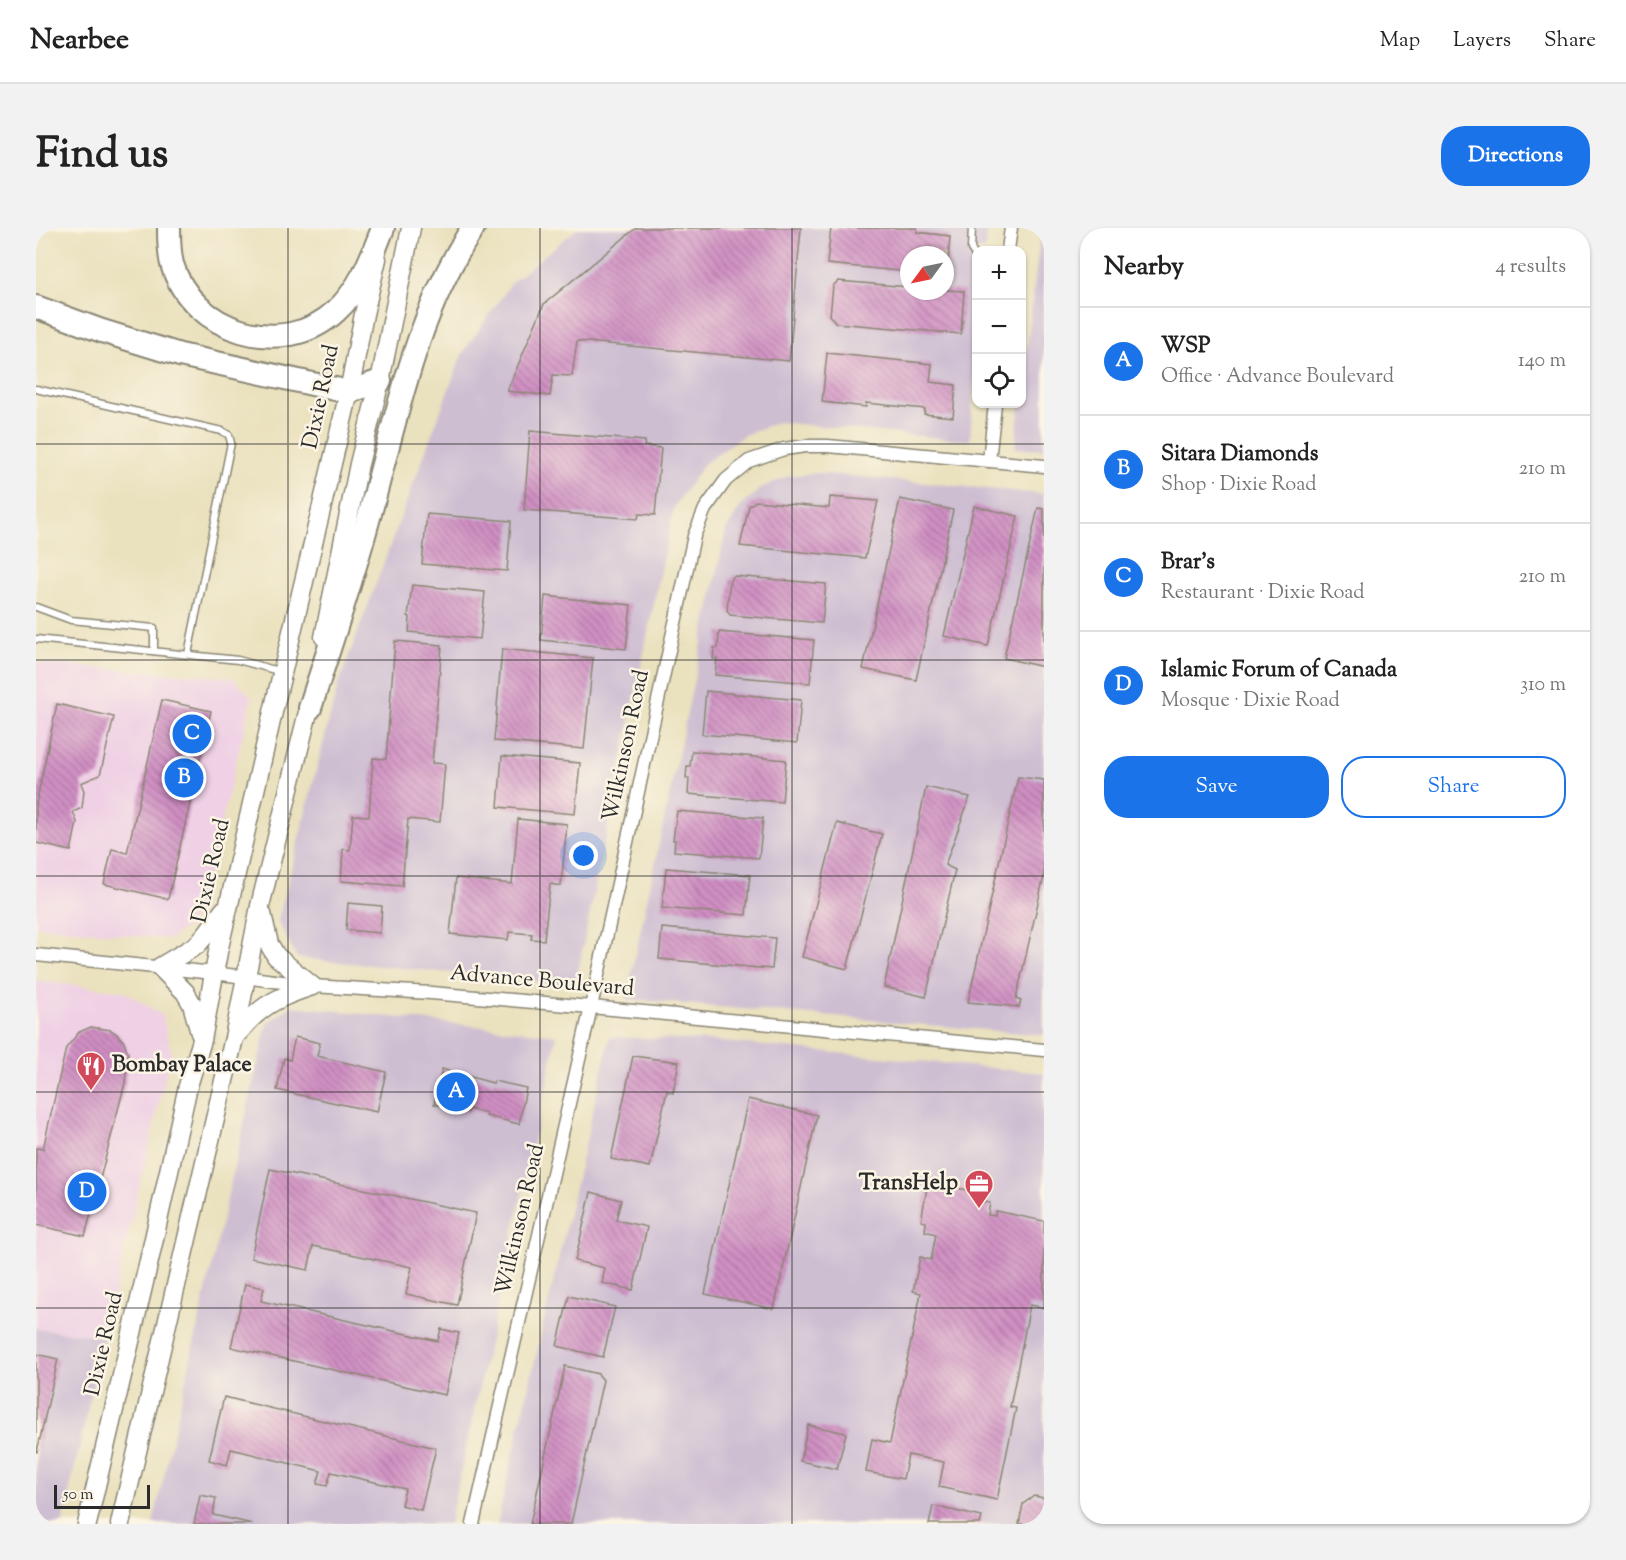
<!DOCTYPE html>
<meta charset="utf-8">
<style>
body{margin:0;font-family:"Sorts Mill Goudy",serif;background:#f2f2f2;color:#222}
.controls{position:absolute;right:18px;top:18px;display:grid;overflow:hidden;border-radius:12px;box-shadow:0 2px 4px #0004}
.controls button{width:54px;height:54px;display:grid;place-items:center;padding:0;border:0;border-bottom:2px solid #e0e0e0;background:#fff;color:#222;font:30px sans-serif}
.compass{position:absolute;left:864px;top:18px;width:54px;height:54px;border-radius:50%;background:#fff;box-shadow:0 2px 4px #0004;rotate:237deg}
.scale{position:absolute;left:18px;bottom:15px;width:96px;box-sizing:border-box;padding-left:6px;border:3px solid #2b2b2b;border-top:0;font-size:16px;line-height:21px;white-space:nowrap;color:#2b2b2b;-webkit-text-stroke:4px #fcf5e5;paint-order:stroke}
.you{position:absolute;left:548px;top:628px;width:21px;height:21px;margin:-15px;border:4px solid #fff;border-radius:50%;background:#1a73e8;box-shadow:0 0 0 9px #1a73e833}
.badge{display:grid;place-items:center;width:39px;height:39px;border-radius:50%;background:#1a73e8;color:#fff;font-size:20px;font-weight:700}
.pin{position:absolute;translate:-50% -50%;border:3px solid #fff;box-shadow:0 2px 6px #0006}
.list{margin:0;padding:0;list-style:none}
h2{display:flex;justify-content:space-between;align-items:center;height:78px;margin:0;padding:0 24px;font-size:26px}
h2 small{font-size:20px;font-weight:400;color:#767676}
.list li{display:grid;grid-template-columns:39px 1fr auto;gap:18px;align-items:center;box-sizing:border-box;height:108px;padding:0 24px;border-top:2px solid #e0e0e0}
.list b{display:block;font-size:22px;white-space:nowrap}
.list p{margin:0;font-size:20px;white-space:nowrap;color:#767676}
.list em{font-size:20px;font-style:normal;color:#767676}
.actions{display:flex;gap:12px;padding:18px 24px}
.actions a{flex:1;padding:14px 0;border:2px solid #1a73e8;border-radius:24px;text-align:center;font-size:21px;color:#1a73e8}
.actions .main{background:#1a73e8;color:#fff}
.icon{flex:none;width:33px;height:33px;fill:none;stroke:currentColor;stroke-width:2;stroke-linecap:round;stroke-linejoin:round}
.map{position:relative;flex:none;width:1008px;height:1296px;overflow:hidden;border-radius:24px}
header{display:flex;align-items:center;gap:36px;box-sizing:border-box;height:84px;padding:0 30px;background:#fff;border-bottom:2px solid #e0e0e0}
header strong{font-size:28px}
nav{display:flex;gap:33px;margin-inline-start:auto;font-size:21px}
.intro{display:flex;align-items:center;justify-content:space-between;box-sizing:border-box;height:144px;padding:0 36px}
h1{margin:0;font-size:42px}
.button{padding:15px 27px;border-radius:24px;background:#1a73e8;color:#fff;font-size:21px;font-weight:700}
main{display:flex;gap:36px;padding:0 36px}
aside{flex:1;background:#fff;border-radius:24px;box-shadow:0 2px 4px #0004}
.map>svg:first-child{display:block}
</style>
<header>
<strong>Nearbee</strong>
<nav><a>Map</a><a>Layers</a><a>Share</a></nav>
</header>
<div class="intro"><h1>Find us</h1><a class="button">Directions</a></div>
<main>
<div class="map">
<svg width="1008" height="1296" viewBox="0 0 1008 1296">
<defs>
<pattern id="building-back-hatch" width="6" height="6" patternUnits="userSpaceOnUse" patternTransform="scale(1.5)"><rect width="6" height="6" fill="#d08fc3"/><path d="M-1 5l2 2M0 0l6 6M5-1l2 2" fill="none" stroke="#a9759f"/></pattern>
</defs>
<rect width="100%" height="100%" fill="#fcf5e5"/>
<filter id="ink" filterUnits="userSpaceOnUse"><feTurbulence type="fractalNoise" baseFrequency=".0167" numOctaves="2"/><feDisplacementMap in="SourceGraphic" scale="12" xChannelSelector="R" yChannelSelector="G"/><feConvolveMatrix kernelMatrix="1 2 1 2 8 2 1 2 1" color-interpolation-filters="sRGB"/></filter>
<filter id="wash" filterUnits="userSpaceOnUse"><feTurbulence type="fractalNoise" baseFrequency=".008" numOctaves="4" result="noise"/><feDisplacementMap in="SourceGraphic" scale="24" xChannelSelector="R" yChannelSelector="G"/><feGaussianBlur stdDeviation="1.35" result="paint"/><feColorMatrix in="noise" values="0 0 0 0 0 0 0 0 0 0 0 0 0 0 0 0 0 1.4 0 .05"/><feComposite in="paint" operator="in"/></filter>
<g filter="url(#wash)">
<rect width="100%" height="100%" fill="#eae1be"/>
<g fill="#efd0e5">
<polygon points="0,435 197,450 216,469 166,675 151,699 134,711 0,698"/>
<polygon points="0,753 87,763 126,787 135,824 68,1109 0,1101"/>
</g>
<g fill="#cdbed2" fill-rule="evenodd">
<path d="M542,0H951L949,22H940V129L934,213L742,194L708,207L668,236L638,279L539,757L261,730L242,693L302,457L426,126L476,54ZM873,27H909V63H873Z"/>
<polygon points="1005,0 1008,0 1008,221 979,220 984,176 986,176 986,162"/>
<polygon points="782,245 1008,266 1008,807 590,771 690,302 705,278 727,259 753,248"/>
<polygon points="256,778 521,807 413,1296 117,1296 231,795"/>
<polygon points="574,809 677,813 1008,845 1008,1296 461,1296"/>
<polygon points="0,1101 68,1109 26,1296 0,1296"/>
</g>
<g id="blocks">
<g fill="url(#building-back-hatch)">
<polygon points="600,0 765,0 753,133 541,113 536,148 517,147 514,168 471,163 508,76"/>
<polygon points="795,0 881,0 881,4 914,8 911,47 909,47 909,27 873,27 873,44 791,36"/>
<polygon points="802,53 873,59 873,63 909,62 928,63 925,106 800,95 794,88 797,58"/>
<polygon points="791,125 896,136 894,154 920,157 917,189 888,186 889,181 830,175 830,179 786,174"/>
<polygon points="494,203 609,213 608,218 625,220 619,287 603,286 602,291 488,282"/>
<polygon points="794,269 842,273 829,330 704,318 713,278 720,273 793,280"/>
<polygon points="864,271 917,282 880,452 827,441"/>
<polygon points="938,278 982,288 952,418 908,408"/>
<polygon points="1002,280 1008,281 1008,439 968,430"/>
<polygon points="391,286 475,293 471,343 386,336"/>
<polygon points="698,348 790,356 786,395 694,387 691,382 694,352"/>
<polygon points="376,357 449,364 444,411 373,404 374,389 372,388"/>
<polygon points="509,368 595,377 590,421 505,412"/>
<polygon points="683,404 778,412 774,455 679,447 681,431 677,431 678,420 682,420"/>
<polygon points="359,413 406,417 396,535 409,536 404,594 372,591 366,658 305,653 307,621 314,622 317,587 333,588 337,530 350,531"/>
<polygon points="466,421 557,430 548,521 458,513"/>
<polygon points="670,463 765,472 761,515 666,506"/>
<polygon points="126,472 175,483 132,671 68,656 76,621 91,625"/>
<polygon points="21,476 78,489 64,547 45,555 48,563 46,580 37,584 41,594 35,623 0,615 0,576"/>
<polygon points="656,523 750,532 746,574 652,566 653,550 650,550 651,538 654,538"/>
<polygon points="466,528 544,535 539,586 462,579"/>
<polygon points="982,549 1008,552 1008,648 980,771 985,773 983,779 932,774"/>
<polygon points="890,559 934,569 909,637 919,642 890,769 848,759"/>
<polygon points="641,583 727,590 723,630 638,623 639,612 637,612"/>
<polygon points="482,591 531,596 525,658 514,656 508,712 495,711 496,706 473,704 472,712 414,706 420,650 476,656"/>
<polygon points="801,595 846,606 811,741 766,729"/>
<polygon points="630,640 714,647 710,687 626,680"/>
<polygon points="312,675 346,678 344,705 310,702"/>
<polygon points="626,700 739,710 736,741 623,731"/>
<polygon points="55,799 75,802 81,806 88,814 92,825 89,855 49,1008 0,997 0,920 7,921 30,820 43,804"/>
<polygon points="259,809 284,815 281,828 350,844 341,884 241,862 248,830 254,832"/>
<polygon points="597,828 643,834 637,865 631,863 614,939 575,931"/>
<polygon points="406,841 457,855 458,853 490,860 483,896 450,888 450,885 433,881 432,884 398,876"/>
<polygon points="712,871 781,887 738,1081 669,1066"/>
<polygon points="234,941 440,985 421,1077 370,1066 376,1039 277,1018 272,1042 215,1030"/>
<polygon points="892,954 946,965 944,973 954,975 952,987 959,988 960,983 1008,993 1008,1080 994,1077 974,1179 980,1180 961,1272 903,1259 908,1234 872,1227 867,1251 830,1244 836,1211 854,1215 885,1065 877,1063 884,1029 895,1032 900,1006 889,1003 890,994 885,993"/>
<polygon points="555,964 585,972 580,992 611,999 597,1062 566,1055 569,1040 539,1033"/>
<polygon points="209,1056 228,1060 225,1073 402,1113 405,1101 423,1105 409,1167 195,1119"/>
<polygon points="533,1068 579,1079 567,1129 521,1118"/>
<polygon points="0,1126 22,1131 1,1224 0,1224"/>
<polygon points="529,1138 562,1146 567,1152 535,1296 494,1296"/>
<polygon points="188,1169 400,1220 385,1282 365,1277 369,1261 295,1244 291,1258 281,1256 285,1243 195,1221 191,1237 173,1232"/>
<polygon points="772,1197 810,1205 801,1241 764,1233"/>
<polygon points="164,1267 180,1270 177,1287 217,1296 158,1296"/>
<polygon points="998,1268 1008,1270 1008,1296 983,1296 987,1276"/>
<polygon points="897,1278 946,1289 944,1296 893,1296"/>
</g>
</g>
</g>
<g filter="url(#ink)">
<use href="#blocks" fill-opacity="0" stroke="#8a8674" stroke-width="1.5"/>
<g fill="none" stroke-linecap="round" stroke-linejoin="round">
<g stroke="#8a8674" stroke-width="9">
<g id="lane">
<polyline points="936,0 935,21 940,29"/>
<polyline points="0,161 186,203 193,207 195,215 152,426"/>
<polyline points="0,379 35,392 118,400 118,423"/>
<polyline points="0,411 202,432 246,444"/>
</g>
</g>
<g stroke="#8a8674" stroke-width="15">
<g id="street">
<polyline points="972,22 975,0"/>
<polyline points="953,233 959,176"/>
<polyline points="0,727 178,745 276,758 395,765 555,779 1008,822"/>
<polyline points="437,1296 555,779 658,308 669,281 690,252 713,233 748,221 770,218 792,218 1008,238"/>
</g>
</g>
<g stroke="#8a8674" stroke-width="21">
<g id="secondary">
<polyline points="288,409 323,236 344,153 375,0"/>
<polyline points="226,686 233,716 240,728 276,758"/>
<polyline points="164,805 156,776 149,764 124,739 161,717 171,705 188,682"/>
<path d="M199,808C206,801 212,793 219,787C235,772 255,765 276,758"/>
<polyline points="51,1296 113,1033 152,858 166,812 182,724 240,471 313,164 328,86 341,31"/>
<polyline points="84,1296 198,810 224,678 276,468"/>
</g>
</g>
<g stroke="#8a8674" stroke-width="26">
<g id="highway">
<path d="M133,0C133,12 133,24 136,36C156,104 248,132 300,83C325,60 335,31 347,0"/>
<polyline points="0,79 66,103 144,127 313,164 344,153"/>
<path d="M274,480C294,417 316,353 333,289C360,192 380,85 437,0"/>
</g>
</g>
<use href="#lane" stroke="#fff" stroke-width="6"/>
<use href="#street" stroke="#fff" stroke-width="12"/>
<use href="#secondary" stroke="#fff" stroke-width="18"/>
<use href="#highway" stroke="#fff" stroke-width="22"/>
</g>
</g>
<path fill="none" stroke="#2b2b2b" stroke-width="1.5" stroke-opacity="0.55" d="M252,0V1296M504,0V1296M756,0V1296M0,216H1008M0,432H1008M0,648H1008M0,864H1008M0,1080H1008"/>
<defs>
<g id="restaurant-pin" transform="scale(1.5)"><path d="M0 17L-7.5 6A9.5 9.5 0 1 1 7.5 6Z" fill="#d1495b" stroke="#fcf5e5"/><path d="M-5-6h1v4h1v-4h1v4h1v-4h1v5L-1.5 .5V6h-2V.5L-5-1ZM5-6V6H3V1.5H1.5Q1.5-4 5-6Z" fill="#fff"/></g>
<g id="office-pin" transform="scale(1.5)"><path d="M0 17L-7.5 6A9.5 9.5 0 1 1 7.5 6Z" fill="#d1495b" stroke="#fcf5e5"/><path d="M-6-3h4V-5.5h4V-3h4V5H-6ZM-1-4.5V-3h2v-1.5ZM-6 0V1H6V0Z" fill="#fff"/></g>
</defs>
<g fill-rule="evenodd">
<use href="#restaurant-pin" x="55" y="838"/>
<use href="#office-pin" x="943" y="956"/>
</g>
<g text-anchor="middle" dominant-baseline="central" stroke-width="5" stroke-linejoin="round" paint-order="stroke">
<g font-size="22" fill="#2b2b2b" stroke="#fcf5e5">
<text transform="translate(286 169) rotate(-78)">Dixie Road</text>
<text transform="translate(591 518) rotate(-78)">Wilkinson Road</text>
<text transform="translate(176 643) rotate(-77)">Dixie Road</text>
<text transform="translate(506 754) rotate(5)">Advance Boulevard</text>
<text transform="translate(485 992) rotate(-77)">Wilkinson Road</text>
<text transform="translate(69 1116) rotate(-77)">Dixie Road</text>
</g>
<g font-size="22" font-weight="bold" fill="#2b2b2b" stroke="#fcf5e5" text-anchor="start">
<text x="76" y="838">Bombay Palace</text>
<text x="922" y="956" text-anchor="end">TransHelp</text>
</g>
</g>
</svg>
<div class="controls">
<button>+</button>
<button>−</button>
<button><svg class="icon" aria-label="locate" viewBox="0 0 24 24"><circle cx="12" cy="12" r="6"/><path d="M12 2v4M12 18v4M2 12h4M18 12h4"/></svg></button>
</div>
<svg class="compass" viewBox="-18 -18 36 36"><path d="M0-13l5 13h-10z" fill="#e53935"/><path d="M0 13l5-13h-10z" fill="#767676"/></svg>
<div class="scale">50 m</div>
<div class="you"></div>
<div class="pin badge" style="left:420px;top:864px">A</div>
<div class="pin badge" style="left:148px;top:550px">B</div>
<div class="pin badge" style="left:156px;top:506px">C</div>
<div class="pin badge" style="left:51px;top:964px">D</div>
</div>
<aside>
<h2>Nearby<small>4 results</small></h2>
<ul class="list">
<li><span class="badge">A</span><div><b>WSP</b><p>Office · Advance Boulevard</p></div><em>140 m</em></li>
<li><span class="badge">B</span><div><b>Sitara Diamonds</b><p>Shop · Dixie Road</p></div><em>210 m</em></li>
<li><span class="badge">C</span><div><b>Brar's</b><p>Restaurant · Dixie Road</p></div><em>210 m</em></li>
<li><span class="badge">D</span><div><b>Islamic Forum of Canada</b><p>Mosque · Dixie Road</p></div><em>310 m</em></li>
</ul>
<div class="actions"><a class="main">Save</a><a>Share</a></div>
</aside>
</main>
